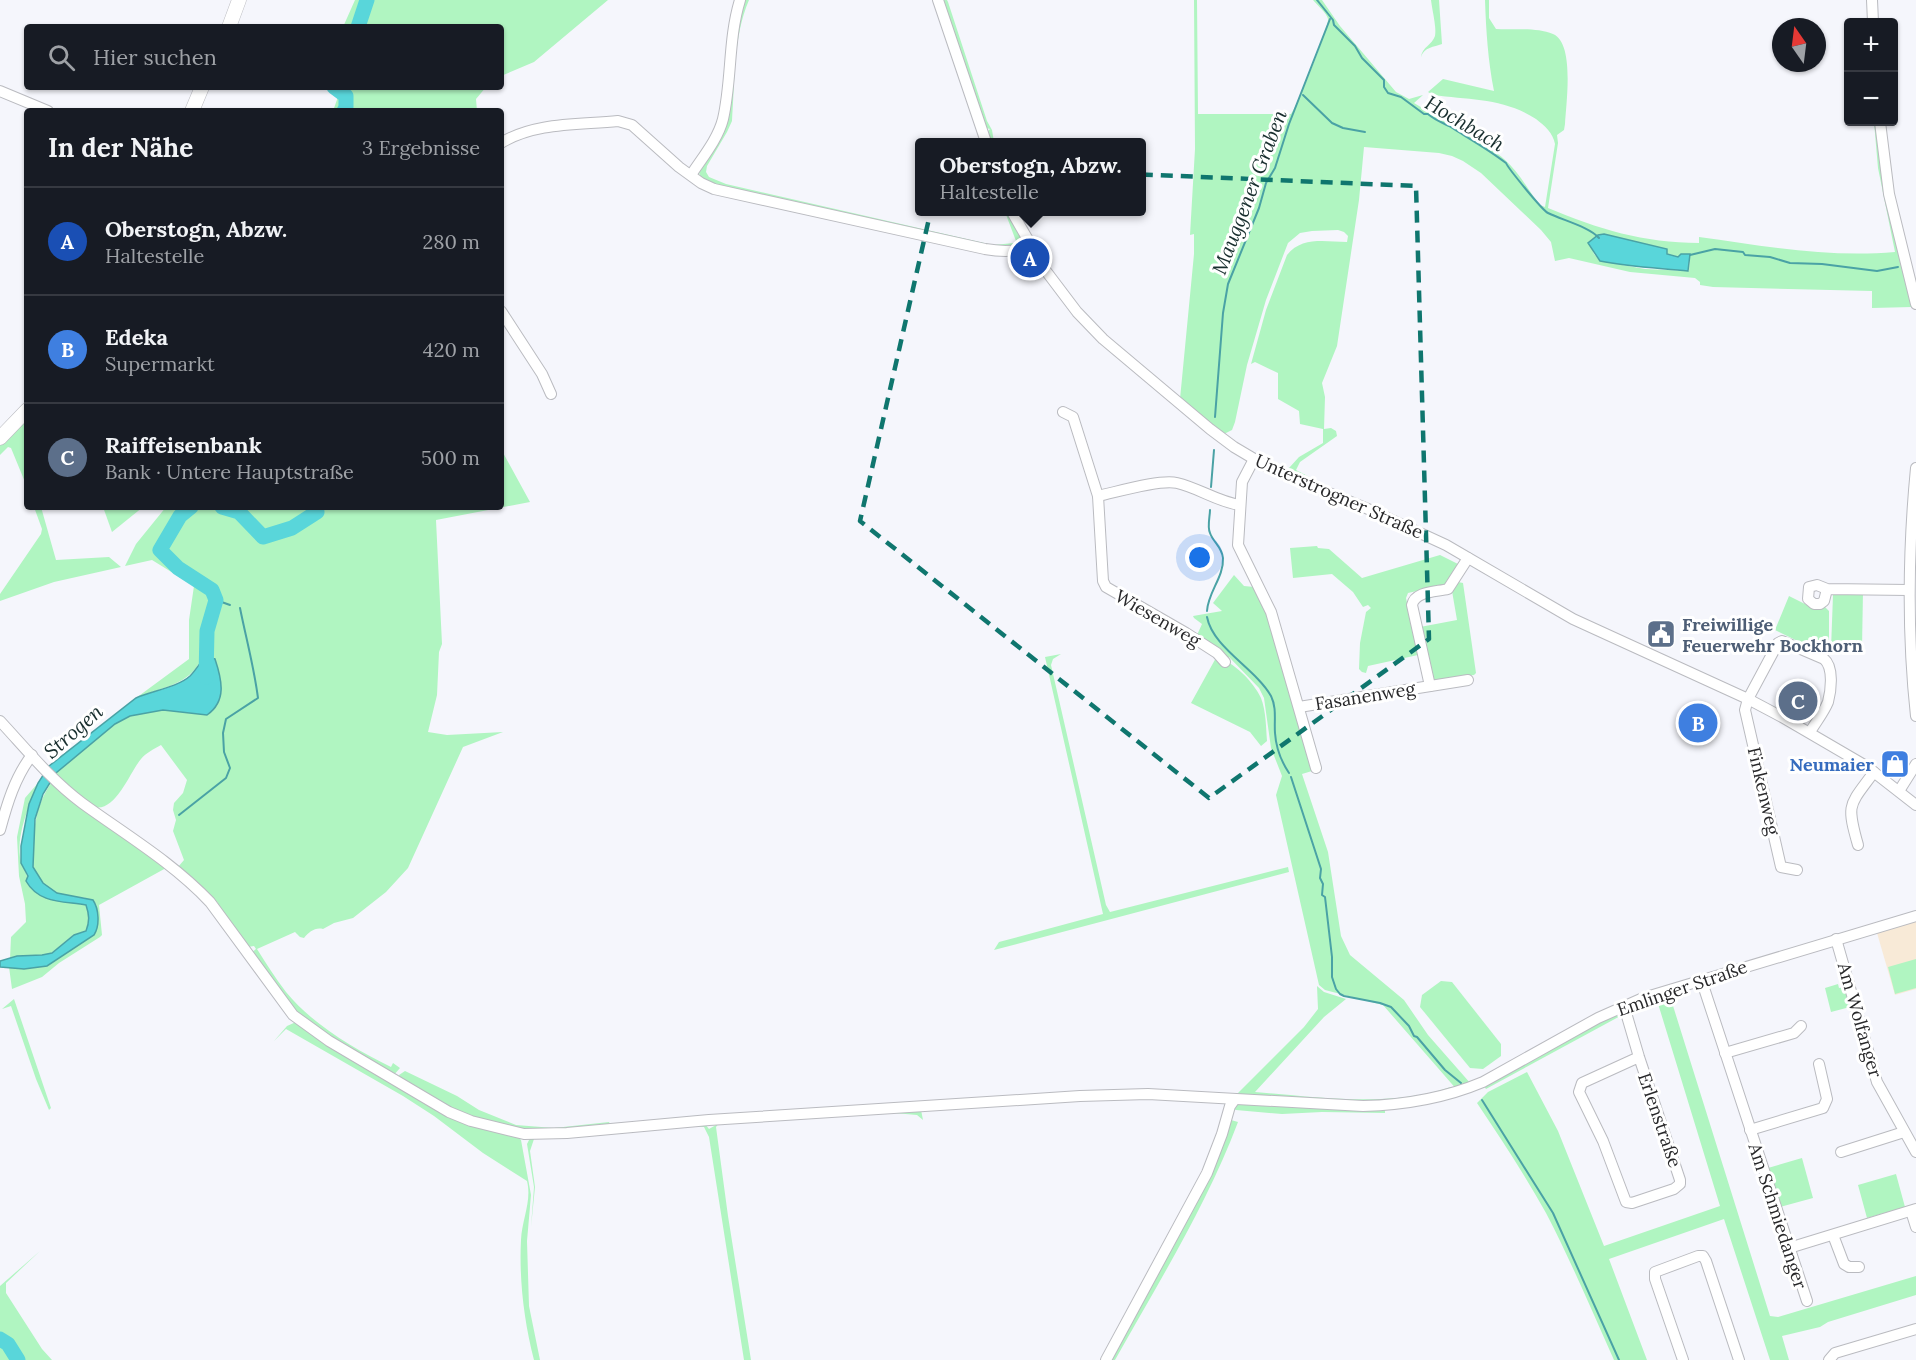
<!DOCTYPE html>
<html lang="de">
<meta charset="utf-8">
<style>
body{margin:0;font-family:Lora,serif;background:#242831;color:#f1f3f6}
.controls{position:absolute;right:18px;top:18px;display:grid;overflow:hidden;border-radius:6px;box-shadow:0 2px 4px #0004}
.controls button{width:54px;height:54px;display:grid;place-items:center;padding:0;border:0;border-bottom:2px solid #363941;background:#171b24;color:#f1f3f6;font:30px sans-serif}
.compass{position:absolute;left:1772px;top:18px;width:54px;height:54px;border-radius:50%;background:#171b24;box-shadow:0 2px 4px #0004;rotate:346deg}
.you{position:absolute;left:1200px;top:558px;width:21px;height:21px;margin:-15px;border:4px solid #fff;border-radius:50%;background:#1a73e8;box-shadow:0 0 0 9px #1a73e833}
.badge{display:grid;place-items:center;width:39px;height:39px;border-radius:50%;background:#2563eb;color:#fff;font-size:20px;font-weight:700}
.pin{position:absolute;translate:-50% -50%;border:3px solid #fff;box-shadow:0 2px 6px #0006}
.popup{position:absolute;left:915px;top:138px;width:231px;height:78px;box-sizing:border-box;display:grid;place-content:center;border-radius:6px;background:#171b24;filter:drop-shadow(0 2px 4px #0005);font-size:20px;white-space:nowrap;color:#9ea1a6}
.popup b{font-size:22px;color:#f1f3f6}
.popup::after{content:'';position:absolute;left:50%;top:100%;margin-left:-12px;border:12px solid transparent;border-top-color:#171b24}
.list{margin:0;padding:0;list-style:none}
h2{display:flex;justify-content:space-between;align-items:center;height:78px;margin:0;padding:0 24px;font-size:26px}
h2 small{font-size:20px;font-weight:400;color:#9ea1a6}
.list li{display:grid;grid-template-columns:39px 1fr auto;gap:18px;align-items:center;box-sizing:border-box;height:108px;padding:0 24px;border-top:2px solid #363941}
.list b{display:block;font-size:22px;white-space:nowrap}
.list p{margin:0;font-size:20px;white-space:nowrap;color:#9ea1a6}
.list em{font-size:20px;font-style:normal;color:#9ea1a6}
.icon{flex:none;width:33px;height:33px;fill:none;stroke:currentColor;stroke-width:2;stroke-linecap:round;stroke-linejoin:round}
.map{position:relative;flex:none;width:1916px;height:1360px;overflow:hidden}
.search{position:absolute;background:#171b24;box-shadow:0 2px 4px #0004;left:24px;top:24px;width:480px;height:66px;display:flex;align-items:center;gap:15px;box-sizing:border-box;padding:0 21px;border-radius:6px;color:#9ea1a6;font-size:22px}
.panel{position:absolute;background:#171b24;box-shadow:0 2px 4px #0004;left:24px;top:108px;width:480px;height:402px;border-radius:6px}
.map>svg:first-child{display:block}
</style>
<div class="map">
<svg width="1916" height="1360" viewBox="0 0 1916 1360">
<rect width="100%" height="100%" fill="#f5f6fc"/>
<polygon fill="#f8ead7" points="1916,919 1916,989 1895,995 1877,933"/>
<g fill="#b0f5c1" fill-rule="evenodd">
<polygon points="355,0 608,0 534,62 501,76 501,27 343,27"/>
<path d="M743,0H749C733,37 735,82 732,121L727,132L707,166L706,172L709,177L726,184L993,245L1014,243L1016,241L1005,212H1008L1021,239L1018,245L1000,248L728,190L700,177L699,171L730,96Z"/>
<polygon points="942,0 947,0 948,2 987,121 992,130 994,142 990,142 987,132 990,129 986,128"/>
<path d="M1194,0H1197L1198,114H1291C1297,107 1329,27 1328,19C1327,13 1317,5 1313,0H1322L1340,26L1396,92L1409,99L1423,95L1414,103L1446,122L1456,121C1463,138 1490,146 1504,159C1519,172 1528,190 1540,205L1545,207L1555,144C1553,133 1545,126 1536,119C1504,98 1470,100 1433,95L1428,92L1443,79L1494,91C1488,61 1486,30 1485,0H1489V18L1496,29C1514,30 1536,27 1553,34C1575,43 1566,104 1565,124L1564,130L1557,135L1558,143L1548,208C1598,229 1644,243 1699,243V237C1764,246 1829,258 1895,252L1878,168L1874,122H1876L1912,307L1872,308V291L1713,287L1700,285V282L1695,278L1630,272L1569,258L1555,261L1551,242L1541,230L1481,173L1463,161L1452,156L1439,153L1364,147L1359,200L1337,346L1322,383L1325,397L1324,429L1331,428L1336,431L1337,436L1300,462L1296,470L1319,482L1323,486L1289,472V468L1299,457L1323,443V429L1300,424L1299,411L1278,399V373L1255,362L1251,364L1266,310L1287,255C1302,236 1326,242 1347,242L1348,236L1344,232L1338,230L1312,231L1300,233L1288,243L1266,300L1247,365L1235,422L1232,430L1224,434L1180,399L1194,254V234L1190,235L1195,149ZM1604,234L1667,249V254L1678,257L1690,254L1689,271L1645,269L1600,261L1594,254L1591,246Z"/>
<path d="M1431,0H1439L1442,44C1434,47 1424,47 1421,57C1422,47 1432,45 1435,36C1437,29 1432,9 1431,0Z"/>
<polygon points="330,87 486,87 476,99 477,111 333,111 339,94"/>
<polygon points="27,417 27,487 11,448 8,447 0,455 0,445"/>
<path d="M501,449L530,502L436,520L442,644L439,652L437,695L428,732L447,735L503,732L463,747L408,868L386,892L353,918L334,923L323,929C315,927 309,932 304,938L300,937L295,932L257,949C266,963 275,978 286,992C312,1024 354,1049 391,1067L393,1063L400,1068L393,1076L336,1043L296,1011L251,953L256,949L254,946L248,947L217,906L218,903L213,898H211L178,867L184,860L173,831L176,820L173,810L174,803L183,793L187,780L161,745C154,749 146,753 141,759C130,772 115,813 94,807L55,774L115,724L130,716L163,710L207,715L198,665C185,686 158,688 136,698L189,659V620L194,586L152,560L125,566L136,544L166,507H501Z"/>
<polygon points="34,507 41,507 56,560 109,557 121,567 54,582 0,601 0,594 41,534 42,529"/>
<polygon points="103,507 143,507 112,532"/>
<polygon points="1317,546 1318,548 1329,549 1362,578 1440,555 1458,564 1447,584 1408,593 1406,598 1418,655 1368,666 1366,673 1362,672 1359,669 1360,643 1366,612 1371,608 1368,605 1363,607 1353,592 1332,574 1293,578 1290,548"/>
<polygon points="1234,575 1244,586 1254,587 1263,606 1270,625 1312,771 1302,774 1328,852 1341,936 1350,955 1404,1000 1428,1035 1471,1084 1458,1091 1383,1005 1325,990 1319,985 1276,795 1282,776 1271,748 1264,698 1259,688 1229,657 1227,658 1197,635 1202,624 1194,618 1193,616 1222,611 1213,603"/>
<polygon points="1458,582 1463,583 1476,673 1474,675 1435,681 1432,679 1420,627 1457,620 1452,591"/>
<polygon points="1834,591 1863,591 1862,648 1834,653 1831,649 1833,595"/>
<polygon points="1789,596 1811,607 1824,606 1829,611 1829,652 1822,653 1775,630"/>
<polygon points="1061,654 1053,659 1051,665 1106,905 1110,912 1288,867 1289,872 994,950 999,942 1103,914 1045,657"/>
<path d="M1217,656C1234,663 1253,681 1261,698C1266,711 1266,727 1267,741L1261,746L1250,732L1191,703Z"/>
<path d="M38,783C29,807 15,836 21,862C24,871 29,875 28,885C48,905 61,900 86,905C89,914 90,921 86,931L73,935L52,953L42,955L17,956L10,959L11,937L26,922L25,904L19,876L17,837L25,798Z"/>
<path d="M51,783L166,868L99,905L102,935L100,937L59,963L42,977L12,989L9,967C49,973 67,951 97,929L96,904C83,892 73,901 58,894C49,890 35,877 33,867C33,864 34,861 34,858C32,831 36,805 51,783Z"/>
<polygon points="1916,959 1916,988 1895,994 1888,967"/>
<polygon points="1441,981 1452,982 1501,1044 1501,1056 1483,1069 1470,1068 1420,1007 1422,995"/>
<polygon points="1838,984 1839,988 1845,987 1850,1007 1831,1012 1825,988"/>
<path d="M1317,986L1324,992L1346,999L1324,1017L1255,1092C1319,1097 1388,1108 1451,1087L1453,1091L1390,1103L1236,1095L1304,1027L1318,1009Z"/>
<path d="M1669,993L1770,1316L1778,1317L1916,1276V1295L1828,1322L1820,1327L1782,1336L1789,1360H1770L1724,1219L1609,1259L1647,1360H1614C1592,1311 1571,1261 1546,1213C1525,1175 1501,1139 1477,1103L1488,1092L1527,1072L1558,1131L1604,1246L1720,1206L1656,997Z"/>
<polygon points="14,999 51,1108 49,1110 36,1079 11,1006 2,1009"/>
<polygon points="1621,1010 1624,1014 1486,1089 1484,1086"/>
<path d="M296,1022L333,1048L443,1113L519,1138L521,1140L531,1195L527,1241L529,1306L540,1360H534C524,1321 519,1280 521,1240C522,1219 532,1201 527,1181L483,1153L434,1116L403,1096L286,1029L274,1041L287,1026Z"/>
<polygon points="405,1071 457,1096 479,1110 516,1125 554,1128 609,1122 610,1124 610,1126 524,1130 465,1117 400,1079 399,1075"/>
<polygon points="1233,1104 1385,1108 1385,1113 1322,1112 1282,1114 1236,1110 1232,1108"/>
<polygon points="917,1109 921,1110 923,1120 917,1115 894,1113 719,1123 716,1127 728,1216 751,1360 744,1360 709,1137 704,1127 686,1126 572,1138 534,1139 530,1151 535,1187 531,1227 534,1187 527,1144 530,1138 534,1137 568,1136 699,1123 705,1124 709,1129 723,1121"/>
<path d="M1231,1120L1238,1122C1207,1205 1158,1283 1115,1360H1108Z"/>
<polygon points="1802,1158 1813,1198 1780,1207 1768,1168"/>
<polygon points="1896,1174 1905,1207 1867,1218 1858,1185"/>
<polygon points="40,1251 6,1283 6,1293 42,1349 52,1360 0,1360 0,1286"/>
</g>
<g fill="#59d6da" stroke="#4aa2a5" stroke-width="1.5">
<path d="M1604,234L1667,249V254L1678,257L1681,254H1690L1688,271C1659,268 1629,267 1600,261L1588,243L1598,235Z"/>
<path d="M206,657L215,659C222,680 227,701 207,715L163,710L130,716L115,724L56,773L43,794L35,819L33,867L43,883L57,893L93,900C99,909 100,926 94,935L47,966L24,969L0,967V961L17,956L42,955L52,953L74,935L86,931C90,921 89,914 86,905C64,901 39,904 26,881L28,876L21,863V846L29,804L38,783L49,766L136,698C152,691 178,687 190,676C196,670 200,662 206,657Z"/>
</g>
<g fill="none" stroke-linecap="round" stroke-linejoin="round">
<g stroke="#4aa2a5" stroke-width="2">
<path d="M1317,0L1333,20L1334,25L1355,46L1362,58L1384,80V87L1388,93L1401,97L1424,114H1428C1435,120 1441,122 1449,126C1468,138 1488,149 1506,163C1508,168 1542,210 1548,213C1562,220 1590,227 1599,238"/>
<polyline points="1303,95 1332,123 1343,128 1365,132"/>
<polyline points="1690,255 1715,249 1743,252 1745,255 1770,257 1790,263 1822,264 1877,271 1898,267"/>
<polyline points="1215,417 1223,313 1228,284 1259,208 1266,183 1275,168 1289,124 1330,19"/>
<polyline points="1211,487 1214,450"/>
<polyline points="216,600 230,605"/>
<path d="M1207,611C1208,592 1224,577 1223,558C1222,547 1213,542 1210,533C1207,527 1210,516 1210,510"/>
<path d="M1207,617C1213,648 1255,668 1271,696C1277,708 1274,721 1275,733C1276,748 1281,761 1289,773"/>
<polyline points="1291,777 1321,869 1320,878 1323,884 1322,895 1325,897 1332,957 1332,977 1336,989 1340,994 1344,996 1380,1003 1391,1007 1409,1026 1414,1036 1417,1037 1445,1070 1461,1083"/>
<path d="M179,815L226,778L230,768L224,752L223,733L226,719L258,698C254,667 246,638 240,608"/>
<polyline points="1482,1100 1553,1213 1619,1360"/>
</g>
<g stroke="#59d6da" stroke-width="15">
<polyline points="358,27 367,0"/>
<polyline points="334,87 346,96 346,107 344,111"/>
<polyline points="191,507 180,516 160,550 178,568 212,590 216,600 207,631 206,677"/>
<polyline points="222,507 239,512 263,537 292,528 317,512 316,507"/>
<polyline points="0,1339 8,1344 18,1360"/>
</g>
<g stroke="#babbc0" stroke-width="12">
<g id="minor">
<polyline points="938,0 986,142"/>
<polyline points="1872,0 1873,22"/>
<polyline points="0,91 48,111"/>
<polyline points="1880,122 1889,194 1916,304"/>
<path d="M501,143C535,122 579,125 618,121L632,125L679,167L701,183L714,189L985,249C1002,252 1016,252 1032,247"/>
<path d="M691,175C702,158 718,139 723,119C732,80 728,39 740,0"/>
<polyline points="1012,212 1046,271 1077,312 1103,339 1210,429 1234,447 1271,469 1368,509 1446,545 1573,619 1748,699 1782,717 1866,766 1916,805"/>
<polyline points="501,311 542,374 551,394"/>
<polyline points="1063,412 1073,417 1098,496 1103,581 1106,587 1186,633 1217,653 1225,662"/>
<polyline points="1254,459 1242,482 1238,545 1271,612 1316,768"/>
<path d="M1916,468C1908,551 1907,633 1916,716"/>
<path d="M1098,496C1117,492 1160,479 1177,483C1199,488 1218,502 1240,505"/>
<polyline points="1827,589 1824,601 1820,604 1814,604 1808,599 1809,587 1817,585 1827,589 1909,590"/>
<path d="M1430,686L1412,605C1415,591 1436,592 1448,589L1468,558"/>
<polyline points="1299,707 1468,680"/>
<path d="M0,721C26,749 51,780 82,803C126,835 172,862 210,902L293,1015L329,1041L449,1112L471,1121L524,1134L567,1133L709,1120L1080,1096L1148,1094L1363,1106C1404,1105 1445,1098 1483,1082L1598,1018L1643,998L1916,916"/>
<polyline points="1899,791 1916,764"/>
<path d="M0,830C7,804 15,777 32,755"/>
<path d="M1858,845C1846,803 1849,806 1874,772"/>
<path d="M1797,870L1781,867L1745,710L1748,699L1778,643L1782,641L1824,659C1834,667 1831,691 1828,702C1824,712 1816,722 1810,732"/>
<polyline points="1836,939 1877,1082 1916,1152"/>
<polyline points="1701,979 1807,1301"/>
<polyline points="1624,1006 1639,1057 1680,1180 1680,1184 1674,1189 1632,1203 1626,1202 1603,1141 1579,1092 1582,1083 1639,1057"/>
<polyline points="1725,1053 1794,1033 1801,1026"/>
<polyline points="1750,1130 1823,1108 1827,1099 1819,1064"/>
<polyline points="1841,1152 1904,1132"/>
<polyline points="1911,1211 1916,1227"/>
<polyline points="1833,1235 1844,1264 1849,1267 1859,1267"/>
<polyline points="1789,1248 1916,1209"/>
<polyline points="1106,1360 1207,1173 1222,1134 1230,1106 1235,1099"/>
<polyline points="1683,1360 1655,1279 1655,1272 1698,1256 1703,1256 1706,1261 1739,1360"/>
<polyline points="1829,1360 1835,1353 1916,1329"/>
</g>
</g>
<g stroke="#babbc0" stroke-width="15">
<g id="major">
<polyline points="229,27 239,0"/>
<polyline points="192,111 202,87"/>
<polyline points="0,438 27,410"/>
</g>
</g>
<use href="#minor" stroke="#fff" stroke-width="10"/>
<use href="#major" stroke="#fff" stroke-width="14"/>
</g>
<path fill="none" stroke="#0f766e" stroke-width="4.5" stroke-dasharray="12 8" stroke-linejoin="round" d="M941,166L1416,186L1429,639L1209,798L860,521Z"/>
<defs>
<g id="civic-square" transform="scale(1.5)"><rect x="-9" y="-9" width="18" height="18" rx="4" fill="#5c6f8a" stroke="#fff"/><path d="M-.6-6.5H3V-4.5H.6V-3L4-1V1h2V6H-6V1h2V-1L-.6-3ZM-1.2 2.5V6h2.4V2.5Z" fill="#fff"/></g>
<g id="shop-square" transform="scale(1.5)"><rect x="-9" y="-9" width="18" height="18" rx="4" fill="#3f7fe0" stroke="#fff"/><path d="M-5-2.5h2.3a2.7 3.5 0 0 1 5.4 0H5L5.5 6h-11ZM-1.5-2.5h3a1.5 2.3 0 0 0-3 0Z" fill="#fff"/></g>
</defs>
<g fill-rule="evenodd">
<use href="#civic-square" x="1661" y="634"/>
<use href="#shop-square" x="1895" y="764"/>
</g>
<g text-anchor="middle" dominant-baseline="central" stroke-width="6" stroke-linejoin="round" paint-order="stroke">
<g font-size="18" fill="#28282a" stroke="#fff">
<text transform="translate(1339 496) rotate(24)">Unterstrogner Straße</text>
<text transform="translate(1158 618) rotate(30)">Wiesenweg</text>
<text transform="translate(1365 696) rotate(-9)">Fasanenweg</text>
<text transform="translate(1764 791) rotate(77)">Finkenweg</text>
<text transform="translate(1682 988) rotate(-19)">Emlinger Straße</text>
<text transform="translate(1860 1020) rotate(74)">Am Wolfanger</text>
<text transform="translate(1660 1120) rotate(71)">Erlenstraße</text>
<text transform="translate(1778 1216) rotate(72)">Am Schmiedanger</text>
</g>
<g font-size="18" font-weight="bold" fill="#4e5e75" stroke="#fff" text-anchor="start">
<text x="1682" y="624">Freiwillige<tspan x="1682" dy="21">Feuerwehr Bockhorn</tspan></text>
</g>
<g font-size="18" font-weight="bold" fill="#366cbe" stroke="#fff" text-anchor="end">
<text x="1874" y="764">Neumaier</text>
</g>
<g font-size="20" font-style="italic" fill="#182e2e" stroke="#fff">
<text transform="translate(1465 123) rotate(31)">Hochbach</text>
<text transform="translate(1249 192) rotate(-69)">Mauggener Graben</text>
<text transform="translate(73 731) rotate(-41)">Strogen</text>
</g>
</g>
</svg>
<div class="controls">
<button>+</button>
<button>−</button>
</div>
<svg class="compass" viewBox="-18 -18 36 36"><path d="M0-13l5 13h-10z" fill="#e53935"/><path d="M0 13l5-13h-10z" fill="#9ea1a6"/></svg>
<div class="you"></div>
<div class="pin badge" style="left:1030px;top:258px;background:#1a4fb4">A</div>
<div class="popup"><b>Oberstogn, Abzw.</b>Haltestelle</div>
<div class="pin badge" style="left:1698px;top:723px;background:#3f7fe0">B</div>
<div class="pin badge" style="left:1798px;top:701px;background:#5c6f8a">C</div>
<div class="search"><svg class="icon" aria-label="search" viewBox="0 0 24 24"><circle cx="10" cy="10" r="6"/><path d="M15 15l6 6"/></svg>Hier suchen</div>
<section class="panel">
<h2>In der Nähe<small>3 Ergebnisse</small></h2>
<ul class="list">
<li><span class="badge" style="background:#1a4fb4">A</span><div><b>Oberstogn, Abzw.</b><p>Haltestelle</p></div><em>280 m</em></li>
<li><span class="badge" style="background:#3f7fe0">B</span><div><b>Edeka</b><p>Supermarkt</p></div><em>420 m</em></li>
<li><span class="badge" style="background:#5c6f8a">C</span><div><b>Raiffeisenbank</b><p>Bank · Untere Hauptstraße</p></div><em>500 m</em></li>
</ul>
</section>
</div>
